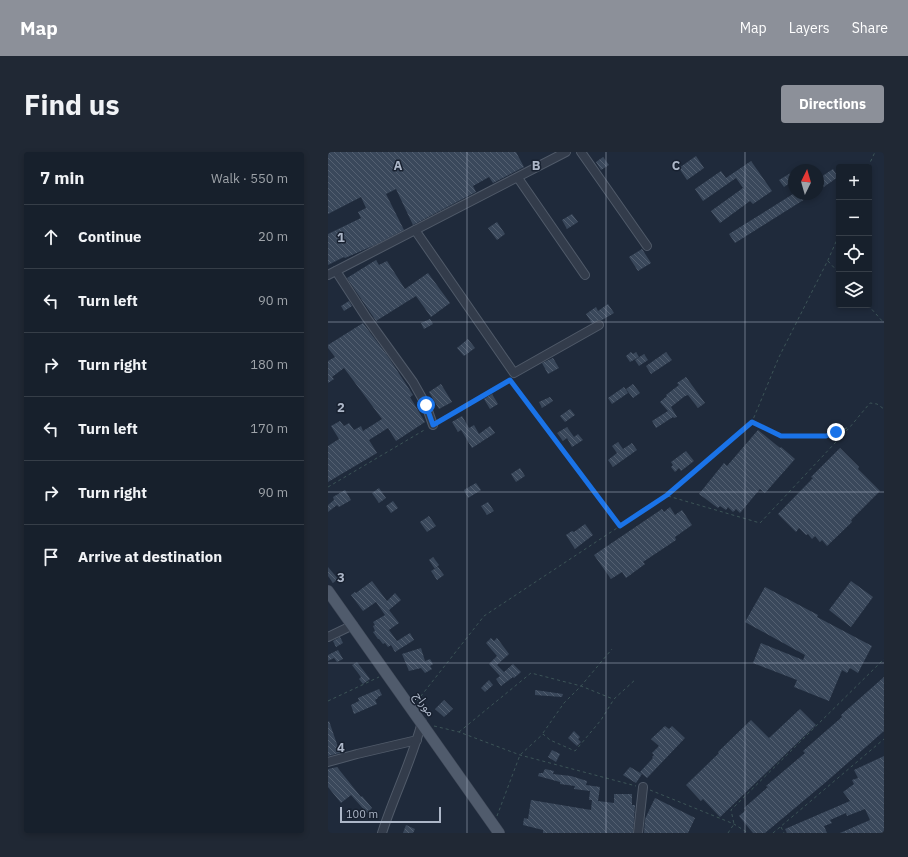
<!DOCTYPE html>
<meta charset="utf-8">
<style>
body{margin:0;font-family:"IBM Plex Sans","Noto Sans Arabic",sans-serif;background:#202834;color:#f1f3f6}
.controls{position:absolute;right:12px;top:12px;display:grid;overflow:hidden;border-radius:4px;box-shadow:0 2px 6px #0003}
.controls button{width:36px;height:36px;display:grid;place-items:center;padding:0;border:0;border-bottom:1px solid #363e48;background:#17202c;color:#f1f3f6;font:20px sans-serif}
.compass{position:absolute;left:460px;top:12px;width:36px;height:36px;border-radius:50%;background:#17202c;box-shadow:0 2px 6px #0003;rotate:5deg}
.scale{position:absolute;left:12px;bottom:10px;width:101px;box-sizing:border-box;padding-left:4px;border:2px solid #adb7c8;border-top:0;font-size:11px;line-height:14px;white-space:nowrap;color:#adb7c8;-webkit-text-stroke:3px #182130;paint-order:stroke}
.stop{position:absolute;width:12px;height:12px;margin:-9px;border:3px solid #1a73e8;border-radius:50%;background:#fff}
.stop.end{background:#1a73e8;border-color:#fff;box-shadow:0 1px 4px #0008}
.list{margin:0;padding:0;list-style:none}
h2{display:flex;justify-content:space-between;align-items:center;height:52px;margin:0;padding:0 16px;font-size:17px}
h2 small{font-size:13px;font-weight:400;color:#9ea3a9}
.list li{display:grid;grid-template-columns:26px 1fr auto;gap:12px;align-items:center;box-sizing:border-box;height:64px;padding:0 16px;border-top:1px solid #363e48}
.list b{display:block;font-size:15px;white-space:nowrap}
.list em{font-size:13px;font-style:normal;color:#9ea3a9}
.icon{flex:none;width:22px;height:22px;fill:none;stroke:currentColor;stroke-width:2;stroke-linecap:round;stroke-linejoin:round}
.map{position:relative;flex:none;width:556px;height:681px;overflow:hidden;border-radius:4px}
header{display:flex;align-items:center;gap:24px;box-sizing:border-box;height:56px;padding:0 20px;background:#8c9099;color:#fff}
header strong{font-size:19px}
nav{display:flex;gap:22px;margin-inline-start:auto;font-size:14px}
.intro{display:flex;align-items:center;justify-content:space-between;box-sizing:border-box;height:96px;padding:0 24px}
h1{margin:0;font-size:28px}
.button{padding:10px 18px;border-radius:4px;background:#8c9099;color:#fff;font-size:14px;font-weight:700}
main{display:flex;gap:24px;padding:0 24px}
aside{flex:1;background:#17202c;border-radius:4px;box-shadow:0 2px 6px #0003}
.map>svg:first-child{display:block}
</style>
<header>
<strong>Map</strong>
<nav><a>Map</a><a>Layers</a><a>Share</a></nav>
</header>
<div class="intro"><h1>Find us</h1><a class="button">Directions</a></div>
<main>
<aside>
<h2>7 min<small>Walk · 550 m</small></h2>
<ul class="list">
<li><svg class="icon" aria-label="ahead" viewBox="0 0 24 24"><path d="M12 20V5M6 11l6-6 6 6"/></svg><div><b>Continue</b></div><em>20 m</em></li>
<li><svg class="icon" aria-label="left" viewBox="0 0 24 24"><path d="M17 20v-9H6M10 6l-5 5 5 5"/></svg><div><b>Turn left</b></div><em>90 m</em></li>
<li><svg class="icon" aria-label="right" viewBox="0 0 24 24"><path d="M7 20v-9h11M14 6l5 5-5 5"/></svg><div><b>Turn right</b></div><em>180 m</em></li>
<li><svg class="icon" aria-label="left" viewBox="0 0 24 24"><path d="M17 20v-9H6M10 6l-5 5 5 5"/></svg><div><b>Turn left</b></div><em>170 m</em></li>
<li><svg class="icon" aria-label="right" viewBox="0 0 24 24"><path d="M7 20v-9h11M14 6l5 5-5 5"/></svg><div><b>Turn right</b></div><em>90 m</em></li>
<li><svg class="icon" aria-label="arrive" viewBox="0 0 24 24"><path d="M6 21V4h12l-3 4 3 4H6"/></svg><div><b>Arrive at destination</b></div></li>
</ul>
</aside>
<div class="map">
<svg width="556" height="681" viewBox="0 0 556 681">
<defs>
<pattern id="building-back-hatch" width="6" height="6" patternUnits="userSpaceOnUse"><rect width="6" height="6" fill="#3a485b"/><path d="M-1 5l2 2M0 0l6 6M5-1l2 2" fill="none" stroke="#546071"/></pattern>
</defs>
<rect width="100%" height="100%" fill="#1f2a3b"/>
<g fill="url(#building-back-hatch)">
<polygon points="0,0 188,0 196,15 165,31 161,25 145,34 148,40 85,73 68,37 58,42 76,78 47,93 17,106 16,105 0,113 0,82 33,66 30,60 38,56 33,45 0,62"/>
<polygon points="368,4 376,16 359,28 351,16"/>
<polygon points="275,5 281,13 273,18 268,10"/>
<polygon points="423,9 444,39 425,52 422,49 392,71 383,59 415,36 408,26 375,49 367,37 393,19 398,26"/>
<polygon points="505,17 510,25 490,39 490,27"/>
<polygon points="466,19 466,28 456,35 451,28"/>
<polygon points="465,42 485,42 407,91 401,82"/>
<polygon points="244,62 250,70 239,77 234,68"/>
<polygon points="169,70 177,82 169,88 160,76"/>
<polygon points="314,97 323,111 310,119 301,105"/>
<polygon points="48,108 51,113 59,109 77,137 100,121 122,151 103,165 88,144 48,169 19,126"/>
<polygon points="21,149 24,154 16,159 13,154"/>
<polygon points="280,152 286,161 274,168 271,168 264,171 258,162 268,155 270,159"/>
<polygon points="102,167 105,172 96,177 93,171"/>
<polygon points="35,171 61,206 85,243 82,245 97,270 68,289 60,276 41,288 49,301 0,330 0,294 11,287 3,274 12,269 16,274 21,271 26,278 33,274 35,279 54,267 16,216 4,225 6,227 0,231 0,209 7,205 0,196 0,193"/>
<polygon points="140,187 147,196 136,204 129,196"/>
<polygon points="303,200 305,202 308,200 311,205 302,210 298,204"/>
<polygon points="338,200 344,208 323,222 318,214"/>
<polygon points="316,202 320,208 311,214 307,208"/>
<polygon points="225,206 231,216 220,222 214,211"/>
<polygon points="358,225 377,251 370,256 360,243 357,244 343,255 349,265 346,266 345,265 328,276 324,269 340,259 332,250 339,244 338,243 351,233 349,231"/>
<polygon points="113,232 124,250 111,257 101,240"/>
<polygon points="305,232 312,241 305,246 298,237"/>
<polygon points="296,235 300,241 284,252 280,246"/>
<polygon points="164,242 170,252 162,257 156,247"/>
<polygon points="222,245 225,249 214,256 211,250"/>
<polygon points="242,257 247,263 237,270 232,264"/>
<polygon points="134,264 141,276 146,273 151,282 162,274 167,281 144,296 133,278 130,280 124,270"/>
<polygon points="239,275 246,285 250,282 255,288 244,295 239,286 235,289 229,281"/>
<polygon points="430,278 452,296 453,295 467,307 437,341 432,337 412,361 408,357 405,360 400,355 398,358 392,354 390,356 371,342 396,311 399,314"/>
<polygon points="290,290 295,297 304,291 309,298 285,315 280,308 289,301 284,294"/>
<polygon points="512,296 531,315 530,317 552,339 523,368 524,370 499,394 494,388 492,390 487,384 484,387 480,382 478,383 471,376 468,380 450,362 485,326 483,325"/>
<polygon points="358,299 366,309 353,319 351,316 347,320 343,315 345,313 343,310"/>
<polygon points="192,316 197,324 188,330 183,322"/>
<polygon points="148,331 153,338 140,346 136,338"/>
<polygon points="51,336 58,346 51,351 44,341"/>
<polygon points="17,338 23,348 11,355 9,353 0,360 0,353 6,348 5,345"/>
<polygon points="65,349 70,356 63,361 58,354"/>
<polygon points="160,350 166,359 159,363 153,354"/>
<polygon points="342,355 347,363 354,358 364,373 347,385 348,388 315,410 317,412 298,426 294,420 283,427 266,403 334,357 336,360"/>
<polygon points="101,364 108,374 99,380 92,370"/>
<polygon points="257,372 265,383 247,397 238,383 244,379 246,380"/>
<polygon points="105,405 111,413 107,417 101,408"/>
<polygon points="0,415 10,427 5,431 0,424"/>
<polygon points="110,415 116,423 109,428 103,419"/>
<polygon points="44,429 59,449 67,441 73,448 61,458 71,471 61,478 69,489 82,481 86,488 67,500 63,493 60,495 57,491 55,492 51,487 50,487 45,480 47,479 45,474 47,473 45,470 57,463 48,450 35,459 23,443 27,440 28,441"/>
<polygon points="523,429 545,445 523,475 501,458"/>
<polygon points="437,435 490,463 489,465 544,494 530,521 522,516 519,521 514,518 501,549 466,535 469,528 425,511 433,491 475,508 477,503 417,470"/>
<polygon points="12,485 15,491 8,495 5,489"/>
<polygon points="163,486 166,489 169,486 181,502 169,513 176,520 185,512 193,520 186,526 185,525 173,534 168,527 172,524 161,512 169,504 158,491"/>
<polygon points="93,496 97,509 102,507 105,512 102,514 104,517 97,521 93,516 81,519 74,502"/>
<polygon points="10,498 15,507 9,510 6,506 0,509 0,503"/>
<polygon points="29,510 42,527 35,532 31,527 33,525 24,513"/>
<polygon points="556,525 556,579 498,630 437,681 425,681 411,664 418,658 416,656 440,635 438,634 477,601 475,599 514,565 513,563"/>
<polygon points="161,528 165,533 157,540 153,536"/>
<polygon points="51,537 54,543 50,545 50,546 47,548 49,552 26,562 23,553 31,549 30,546"/>
<polygon points="207,538 235,542 234,545 207,543"/>
<polygon points="116,548 125,557 116,565 107,557"/>
<polygon points="472,557 488,573 392,665 375,647 373,649 358,633 391,601 390,600 423,568 441,586"/>
<polygon points="1,569 12,601 0,604 0,570"/>
<polygon points="337,574 341,577 344,574 357,586 319,626 312,620 325,606 324,605 326,603 324,601 331,594 323,587"/>
<polygon points="246,579 252,585 250,587 253,590 249,594 240,586"/>
<polygon points="224,598 232,602 228,610 220,605"/>
<polygon points="556,604 556,681 512,681 542,668 537,657 519,664 518,661 502,668 504,671 496,674 499,681 459,681 457,677 522,649 515,640 526,632 524,628 530,626 526,618"/>
<polygon points="9,615 33,645 34,644 44,656 39,661 23,643 13,651 0,635 0,617"/>
<polygon points="302,615 314,622 308,631 295,623"/>
<polygon points="217,617 226,619 225,622 243,624 259,629 258,633 272,635 270,649 286,651 286,642 304,642 304,653 307,653 305,681 215,681 215,678 195,673 196,666 200,667 203,648 263,658 264,648 261,648 262,639 246,637 247,634 232,632 232,630 210,624 211,621 215,621"/>
<polygon points="327,646 367,666 360,681 316,681 317,667"/>
<polygon points="78,673 87,677 85,681 75,681"/>
</g>
<g fill="none" stroke-linecap="round" stroke-linejoin="round">
<g stroke="#505a69" stroke-width="10">
<g id="minor">
<polyline points="253,0 319,94"/>
<polyline points="190,26 257,123"/>
<polyline points="87,78 186,221 271,173"/>
<polyline points="8,119 38,165 85,230 98,253 105,273"/>
<polyline points="0,123 238,0"/>
<polyline points="0,485 25,473"/>
<polyline points="0,610 29,602 89,588"/>
<path d="M54,681C66,644 84,608 94,570"/>
<polyline points="310,681 315,635"/>
</g>
</g>
<g stroke="#3c4555" stroke-width="12">
<polyline id="major" points="0,439 171,681"/>
</g>
<g stroke="#3c5457" stroke-width="1" stroke-dasharray="3 3" stroke-linecap="butt">
<polyline points="540,15 547,0"/>
<polyline points="500,109 511,121"/>
<polyline points="540,153 556,171"/>
<polyline points="112,268 182,228 292,374"/>
<polyline points="425,270 453,284 498,284 521,275"/>
<polyline points="0,335 98,277"/>
<polyline points="340,344 432,371 522,275 542,251 549,252 556,257"/>
<polyline points="0,549 51,525"/>
<polyline points="89,549 156,464 339,343 424,270 451,205 500,108 511,83"/>
<polyline points="106,574 131,580 192,603 308,634"/>
<polyline points="131,580 203,521 253,534 285,547"/>
<polyline points="215,581 236,551 253,534 284,497"/>
<polyline points="322,638 406,672 420,681"/>
<polyline points="169,664 192,603 215,582 222,588 247,599 273,568 286,547 308,527"/>
<polyline points="453,675 456,681"/>
<polyline points="400,681 406,672 403,658 556,507"/>
<polyline points="445,681 556,587"/>
</g>
<use href="#minor" stroke="#333c4b" stroke-width="8"/>
<use href="#major" stroke="#505b6c" stroke-width="11"/>
</g>
<g fill="none" stroke-linecap="round" stroke-linejoin="round">
<polyline stroke="#1a73e8" stroke-width="5" points="98,253 105,273 182,228 292,374 339,343 424,270 453,284 498,284 508,280"/>
</g>
<path fill="none" stroke="#adb7c8" stroke-width="1" stroke-opacity="0.55" d="M139,0V681M278,0V681M417,0V681M0,170H556M0,340H556M0,511H556"/>
<g text-anchor="middle" dominant-baseline="central" stroke-width="3" stroke-linejoin="round" paint-order="stroke">
<g font-size="12" fill="#adb7c8" stroke="#182130">
<text transform="translate(97 552) rotate(55)">موراج</text>
</g>
</g>
<g font-size="13" text-anchor="middle" font-weight="bold" fill="#adb7c8" stroke="#182130" stroke-width="3" stroke-linejoin="round" paint-order="stroke">
<text x="70" y="18">A</text>
<text x="208" y="18">B</text>
<text x="348" y="18">C</text>
<text x="13" y="90">1</text>
<text x="13" y="260">2</text>
<text x="13" y="430">3</text>
<text x="13" y="600">4</text>
</g>
</svg>
<div class="controls">
<button>+</button>
<button>−</button>
<button><svg class="icon" aria-label="locate" viewBox="0 0 24 24"><circle cx="12" cy="12" r="6"/><path d="M12 2v4M12 18v4M2 12h4M18 12h4"/></svg></button>
<button><svg class="icon" aria-label="layers" viewBox="0 0 24 24"><path d="M12 4l9 5-9 5-9-5zM3 14l9 5 9-5"/></svg></button>
</div>
<svg class="compass" viewBox="-18 -18 36 36"><path d="M0-13l5 13h-10z" fill="#e53935"/><path d="M0 13l5-13h-10z" fill="#9ea3a9"/></svg>
<div class="scale">100 m</div>
<div class="stop" style="left:98px;top:253px"></div>
<div class="stop end" style="left:508px;top:280px"></div>
</div>
</main>
